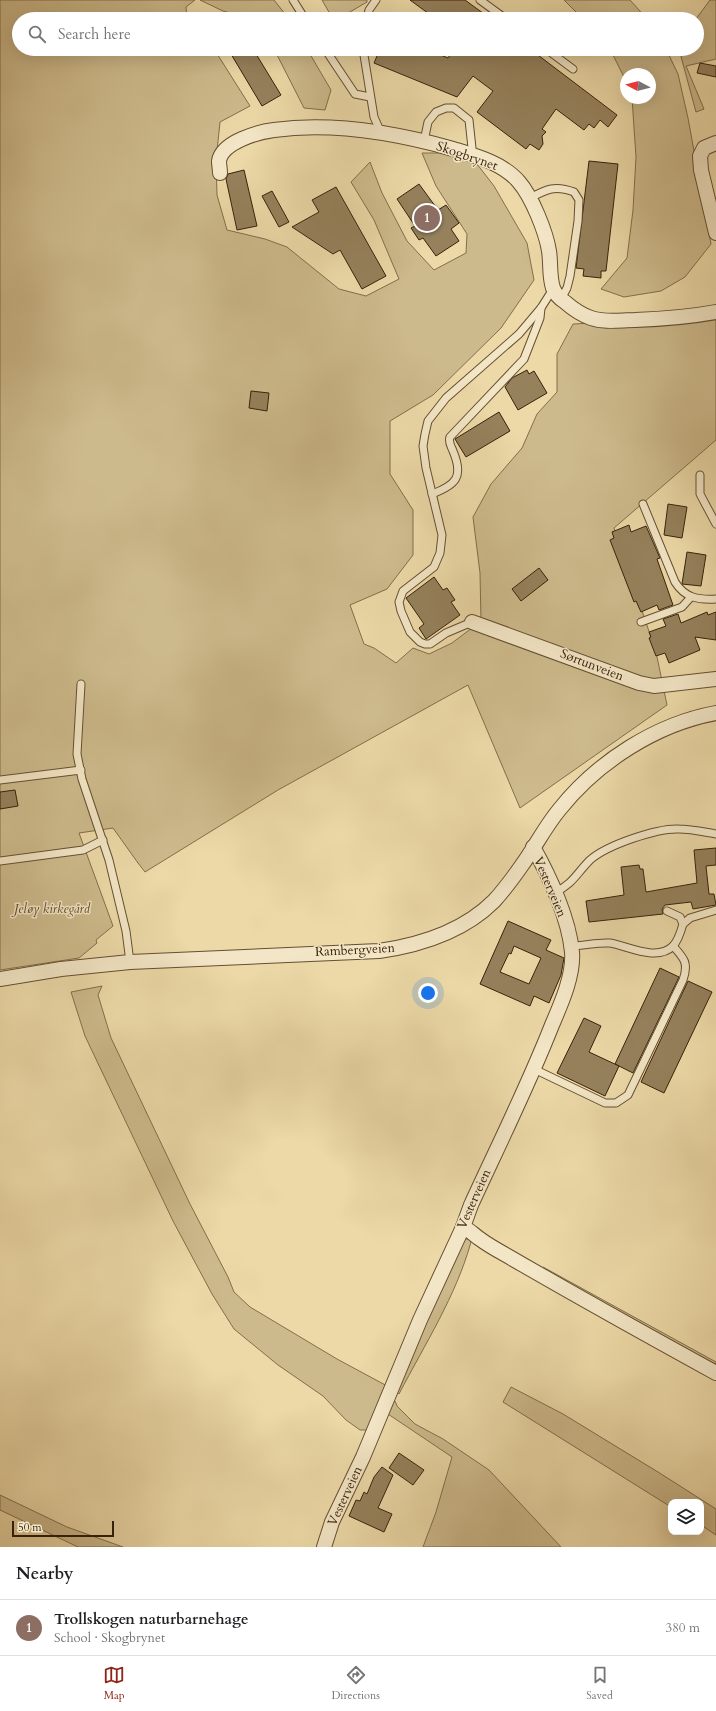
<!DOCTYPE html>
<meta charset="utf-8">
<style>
body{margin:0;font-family:Cardo,serif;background:#f2f2f2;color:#202124}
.controls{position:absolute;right:12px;bottom:12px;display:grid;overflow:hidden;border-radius:8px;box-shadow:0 4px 16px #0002}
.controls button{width:36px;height:36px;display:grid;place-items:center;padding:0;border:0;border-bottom:1px solid #e0e0e0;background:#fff;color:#202124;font:20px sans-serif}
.compass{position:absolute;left:620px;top:68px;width:36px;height:36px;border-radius:50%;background:#fff;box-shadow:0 4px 16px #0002;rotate:277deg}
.scale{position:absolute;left:12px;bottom:10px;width:102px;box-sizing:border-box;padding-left:4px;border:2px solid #37210a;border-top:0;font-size:11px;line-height:14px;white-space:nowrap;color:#37210a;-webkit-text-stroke:3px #f3e6c6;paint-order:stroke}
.you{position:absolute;left:428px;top:993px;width:14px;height:14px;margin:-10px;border:3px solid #fff;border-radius:50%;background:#1a73e8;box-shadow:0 0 0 6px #1a73e833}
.badge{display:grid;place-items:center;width:26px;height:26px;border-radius:50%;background:#8f2418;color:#fff;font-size:13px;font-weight:700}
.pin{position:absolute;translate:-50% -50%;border:2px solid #fff;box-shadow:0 1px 4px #0006}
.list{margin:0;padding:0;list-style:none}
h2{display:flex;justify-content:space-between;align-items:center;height:52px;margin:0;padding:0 16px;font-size:17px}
h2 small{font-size:13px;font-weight:400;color:#757577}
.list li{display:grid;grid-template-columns:26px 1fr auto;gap:12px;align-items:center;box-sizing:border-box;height:56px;padding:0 16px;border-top:1px solid #e0e0e0}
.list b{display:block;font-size:15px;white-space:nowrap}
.list p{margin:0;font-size:13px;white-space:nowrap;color:#757577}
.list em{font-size:13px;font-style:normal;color:#757577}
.icon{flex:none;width:22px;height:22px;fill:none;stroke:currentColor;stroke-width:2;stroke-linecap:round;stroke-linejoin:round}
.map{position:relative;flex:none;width:716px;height:1547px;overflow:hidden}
.search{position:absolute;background:#fff;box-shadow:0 4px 16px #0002;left:12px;right:12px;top:12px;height:44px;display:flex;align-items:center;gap:10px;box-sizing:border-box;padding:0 14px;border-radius:22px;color:#757577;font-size:15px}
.sheet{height:108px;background:#fff}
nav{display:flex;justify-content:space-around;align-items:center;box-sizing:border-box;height:56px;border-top:1px solid #e0e0e0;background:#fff;font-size:11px;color:#757577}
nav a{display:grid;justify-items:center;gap:2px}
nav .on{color:#8f2418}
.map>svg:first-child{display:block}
</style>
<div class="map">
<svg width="716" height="1547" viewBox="0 0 716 1547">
<rect width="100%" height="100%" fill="#ecd9a7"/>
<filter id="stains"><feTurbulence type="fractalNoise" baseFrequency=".005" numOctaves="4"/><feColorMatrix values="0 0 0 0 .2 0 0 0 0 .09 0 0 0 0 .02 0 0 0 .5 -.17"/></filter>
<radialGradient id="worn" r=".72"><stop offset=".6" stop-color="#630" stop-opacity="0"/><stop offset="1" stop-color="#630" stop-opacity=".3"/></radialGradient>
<g fill="#cdba8c" stroke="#826e4b">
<polygon points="0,0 195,0 186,7 187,19 19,19 19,49 214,49 250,106 220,122 216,161 217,195 227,230 265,239 287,247 339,289 366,296 399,279 374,220 351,182 370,162 382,193 407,241 434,270 466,253 467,234 436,186 422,153 447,153 470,155 494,186 527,243 534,280 501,328 433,395 390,421 390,474 413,510 413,555 387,589 350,605 364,644 374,648 396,663 413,648 429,654 452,643 481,621 480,573 473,517 491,484 522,448 537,414 557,392 557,354 573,324 716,317 716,440 614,528 656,652 667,705 520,808 468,685 278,790 145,872 138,863 113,828 79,833 113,926 96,940 97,943 79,958 0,970"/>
<polygon points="200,0 274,0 289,19 247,19 245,17 223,11"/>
<polygon points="322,0 367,0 367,2 338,19 333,19"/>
<polygon points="564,0 630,0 647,19 583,19"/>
<polygon points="710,0 716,0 716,59 686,66 704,109 696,112 679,49 697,49 696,19"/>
<polygon points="274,49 307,49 331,90 325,110 304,108"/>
<polygon points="610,49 666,49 678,74 688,118 711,244 685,277 661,291 624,297 601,289 627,258 633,210 636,157 632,98 650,98 650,74 626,74 626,81"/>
<polygon points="102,986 98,995 111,1038 190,1204 228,1277 234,1292 250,1307 337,1359 389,1387 372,1427 366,1430 360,1430 346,1420 323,1396 278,1365 234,1329 212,1294 173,1221 85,1036 71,992"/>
<path d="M464,1239H468L471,1242C456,1296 425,1344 399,1394L396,1391L397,1382Z"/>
<polygon points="543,1267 716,1362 716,1369 541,1271"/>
<polygon points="511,1387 563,1414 658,1472 716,1509 716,1535 701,1525 701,1502 671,1502 671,1507 503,1402"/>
<polygon points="391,1399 395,1401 397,1406 415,1424 443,1439 489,1470 561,1547 423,1547 436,1512 452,1457 385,1412"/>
<polygon points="0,1495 67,1527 123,1547 78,1547 0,1510"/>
</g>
<g fill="#95815c" stroke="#37210a" fill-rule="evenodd">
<polygon points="410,0 465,0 491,19 436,19"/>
<polygon points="228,49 253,49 281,95 262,106"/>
<polygon points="380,49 426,49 448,58 454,49 530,49 617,115 608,127 600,120 594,128 589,124 584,130 556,109 542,129 546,132 542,136 543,144 539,150 530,144 526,149 477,112 493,91 473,76 457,97 374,63"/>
<polygon points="700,63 716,66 716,77 697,73"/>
<polygon points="589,161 618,164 606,271 601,271 601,278 583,276 584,269 576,268"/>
<polygon points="244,170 257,226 237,230 226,179 228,174"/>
<polygon points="419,184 438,210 446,205 459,223 451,229 459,241 436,256 423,238 419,240 411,228 415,226 397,199"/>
<polygon points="336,187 386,276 362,289 340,250 333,254 292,227 319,212 312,200"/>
<polygon points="272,191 289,222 279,227 262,196"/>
<polygon points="527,370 529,374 534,371 547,393 518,410 505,387 512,378"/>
<polygon points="251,391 269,393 267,411 249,408"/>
<polygon points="499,412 510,431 466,457 455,439"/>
<polygon points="668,504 687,507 682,538 664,535"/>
<polygon points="629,525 631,532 646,526 660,558 657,559 673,605 659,610 657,605 641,612 636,601 634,602 610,540 614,538 612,532"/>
<polygon points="687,552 706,555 701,586 682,584"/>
<polygon points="539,568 548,580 521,601 512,589"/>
<polygon points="434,577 443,590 447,588 455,600 451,602 460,615 426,639 419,628 424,624 406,598"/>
<polygon points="707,612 708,615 716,612 716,640 695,637 700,650 669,663 665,653 656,656 649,638 651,637 649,632 666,626 663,619 678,614 681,623"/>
<polygon points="15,790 18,806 0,809 0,792"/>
<polygon points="716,848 716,865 706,866 709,894 714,894 716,905 693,909 691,902 665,905 662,909 663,914 589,922 586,901 624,895 621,867 639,865 640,869 643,869 646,892 697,883 694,850"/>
<path d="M508,921L551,940L546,950L564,958L561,975L549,1003L534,996L530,1006L480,984ZM514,946L541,958L529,984L500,972L509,953L511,954Z"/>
<polygon points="660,968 679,977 633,1073 615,1064"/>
<polygon points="688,981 712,992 664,1093 641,1082"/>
<polygon points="584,1018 601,1026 589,1052 619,1066 605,1096 557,1073"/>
<polygon points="399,1453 424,1470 413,1485 389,1468"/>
<polygon points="382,1467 393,1475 378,1508 392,1514 384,1532 349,1516 356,1500 360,1501 364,1492 367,1494 374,1477"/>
</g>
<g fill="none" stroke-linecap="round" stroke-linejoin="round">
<g stroke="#644f31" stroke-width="9">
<g id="service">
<polyline points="293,0 305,19"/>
<polyline points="480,0 506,19"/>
<polyline points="367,19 369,10 376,0"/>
<polyline points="325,49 355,94 370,97"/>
<polyline points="363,49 374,117 381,133"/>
<polyline points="546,49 573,69"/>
<polyline points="424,141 428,122 436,112 446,108 454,108 469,120 472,148 471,155"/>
<path d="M530,198C547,189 555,185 574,192L579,200L578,221L570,276L567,288L561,299"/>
<polyline points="700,475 700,494 716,524"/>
<path d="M432,494C456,485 464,477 453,451C451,446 448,442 450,437L524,359L540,318L541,308"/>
<path d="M643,504L675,582C685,598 698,600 716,599"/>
<polyline points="472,622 446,633 430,644 425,644 420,642 410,632 401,611 399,602 403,591 434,567 440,553 442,535 426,468 423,446 425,434 428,421 446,398 519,334 541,308 553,289"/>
<polyline points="641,622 682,607 691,597"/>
<polyline points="81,684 77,754 82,779 109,860 126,931 130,962"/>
<polyline points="0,780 81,770"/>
<polyline points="0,861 83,850 103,840"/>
<path d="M554,893C574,883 576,874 590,860C607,845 657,828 679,829C691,829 704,832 716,834"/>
<polyline points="683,924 690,918 716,910"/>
<path d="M570,946C584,946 597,942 610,943C628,946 657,962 673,946C678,941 681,931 683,924L680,917L667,911"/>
<path d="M534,1069L605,1103H616L628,1095L683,980C689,963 684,958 673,946"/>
</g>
</g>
<g stroke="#644f31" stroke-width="16">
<g id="minor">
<polyline points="716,143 704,148 700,156 701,170 716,233"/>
<path d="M220,173C220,169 219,165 219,161C222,142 258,132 274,130C333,122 396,133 453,149C476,156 503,163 519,182C532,197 546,232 549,251C551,263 549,276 553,288C555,293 560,299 565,302C573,309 582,315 591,318C605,323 621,320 635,320C663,319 689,317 716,312"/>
<polyline points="472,622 639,683 654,686 716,679"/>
<path d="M0,979L61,969L130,962L379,951C421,945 463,932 494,901C504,890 513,878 522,865C535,847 545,827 559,810C597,762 656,724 716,713"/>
<path d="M463,1227C470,1230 474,1235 480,1239C488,1245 497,1250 506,1255C575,1295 645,1334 716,1373"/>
<path d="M324,1547L332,1522L363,1457L420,1320L463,1227L471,1205C498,1146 528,1086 552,1025C561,1004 574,975 572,952C569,919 550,877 533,847"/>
</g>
</g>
<use href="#service" stroke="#f3e6c6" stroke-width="7"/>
<use href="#minor" stroke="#f3e6c6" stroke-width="14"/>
</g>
<g text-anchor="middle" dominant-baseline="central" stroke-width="3" stroke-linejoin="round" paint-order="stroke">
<g font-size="13" fill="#37210a" stroke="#f3e6c6">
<text transform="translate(467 156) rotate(19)">Skogbrynet</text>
<text transform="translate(592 665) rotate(21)">Sørtunveien</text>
<text transform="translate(550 887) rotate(67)">Vesterveien</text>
<text transform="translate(355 950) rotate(-3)">Rambergveien</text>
<text transform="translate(474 1199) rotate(-66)">Vesterveien</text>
<text transform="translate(345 1496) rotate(-65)">Vesterveien</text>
</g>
<g font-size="13" font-style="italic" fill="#5c472a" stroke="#f3e6c6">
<text x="52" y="909">Jeløy kirkegård</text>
</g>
</g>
<rect width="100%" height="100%" filter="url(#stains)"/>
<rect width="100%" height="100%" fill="url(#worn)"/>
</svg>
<div class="controls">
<button><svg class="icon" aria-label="layers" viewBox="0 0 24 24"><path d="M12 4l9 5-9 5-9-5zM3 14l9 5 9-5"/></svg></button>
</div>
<svg class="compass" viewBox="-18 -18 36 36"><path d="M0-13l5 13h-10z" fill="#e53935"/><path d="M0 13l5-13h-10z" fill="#757577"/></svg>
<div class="scale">50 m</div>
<div class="you"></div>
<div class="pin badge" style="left:427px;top:218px;background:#8d6e63">1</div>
<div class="search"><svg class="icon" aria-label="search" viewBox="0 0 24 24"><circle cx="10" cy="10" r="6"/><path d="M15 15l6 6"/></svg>Search here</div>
</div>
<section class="sheet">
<h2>Nearby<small></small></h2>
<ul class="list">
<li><span class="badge" style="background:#8d6e63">1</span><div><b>Trollskogen naturbarnehage</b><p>School · Skogbrynet</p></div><em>380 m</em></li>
</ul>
</section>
<nav>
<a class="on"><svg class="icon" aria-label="map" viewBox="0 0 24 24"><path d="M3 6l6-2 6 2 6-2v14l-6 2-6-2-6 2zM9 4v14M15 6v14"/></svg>Map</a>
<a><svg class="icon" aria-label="directions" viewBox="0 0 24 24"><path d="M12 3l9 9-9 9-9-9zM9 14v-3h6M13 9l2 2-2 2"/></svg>Directions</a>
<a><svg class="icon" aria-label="saved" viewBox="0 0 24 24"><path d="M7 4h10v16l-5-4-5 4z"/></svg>Saved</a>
</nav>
